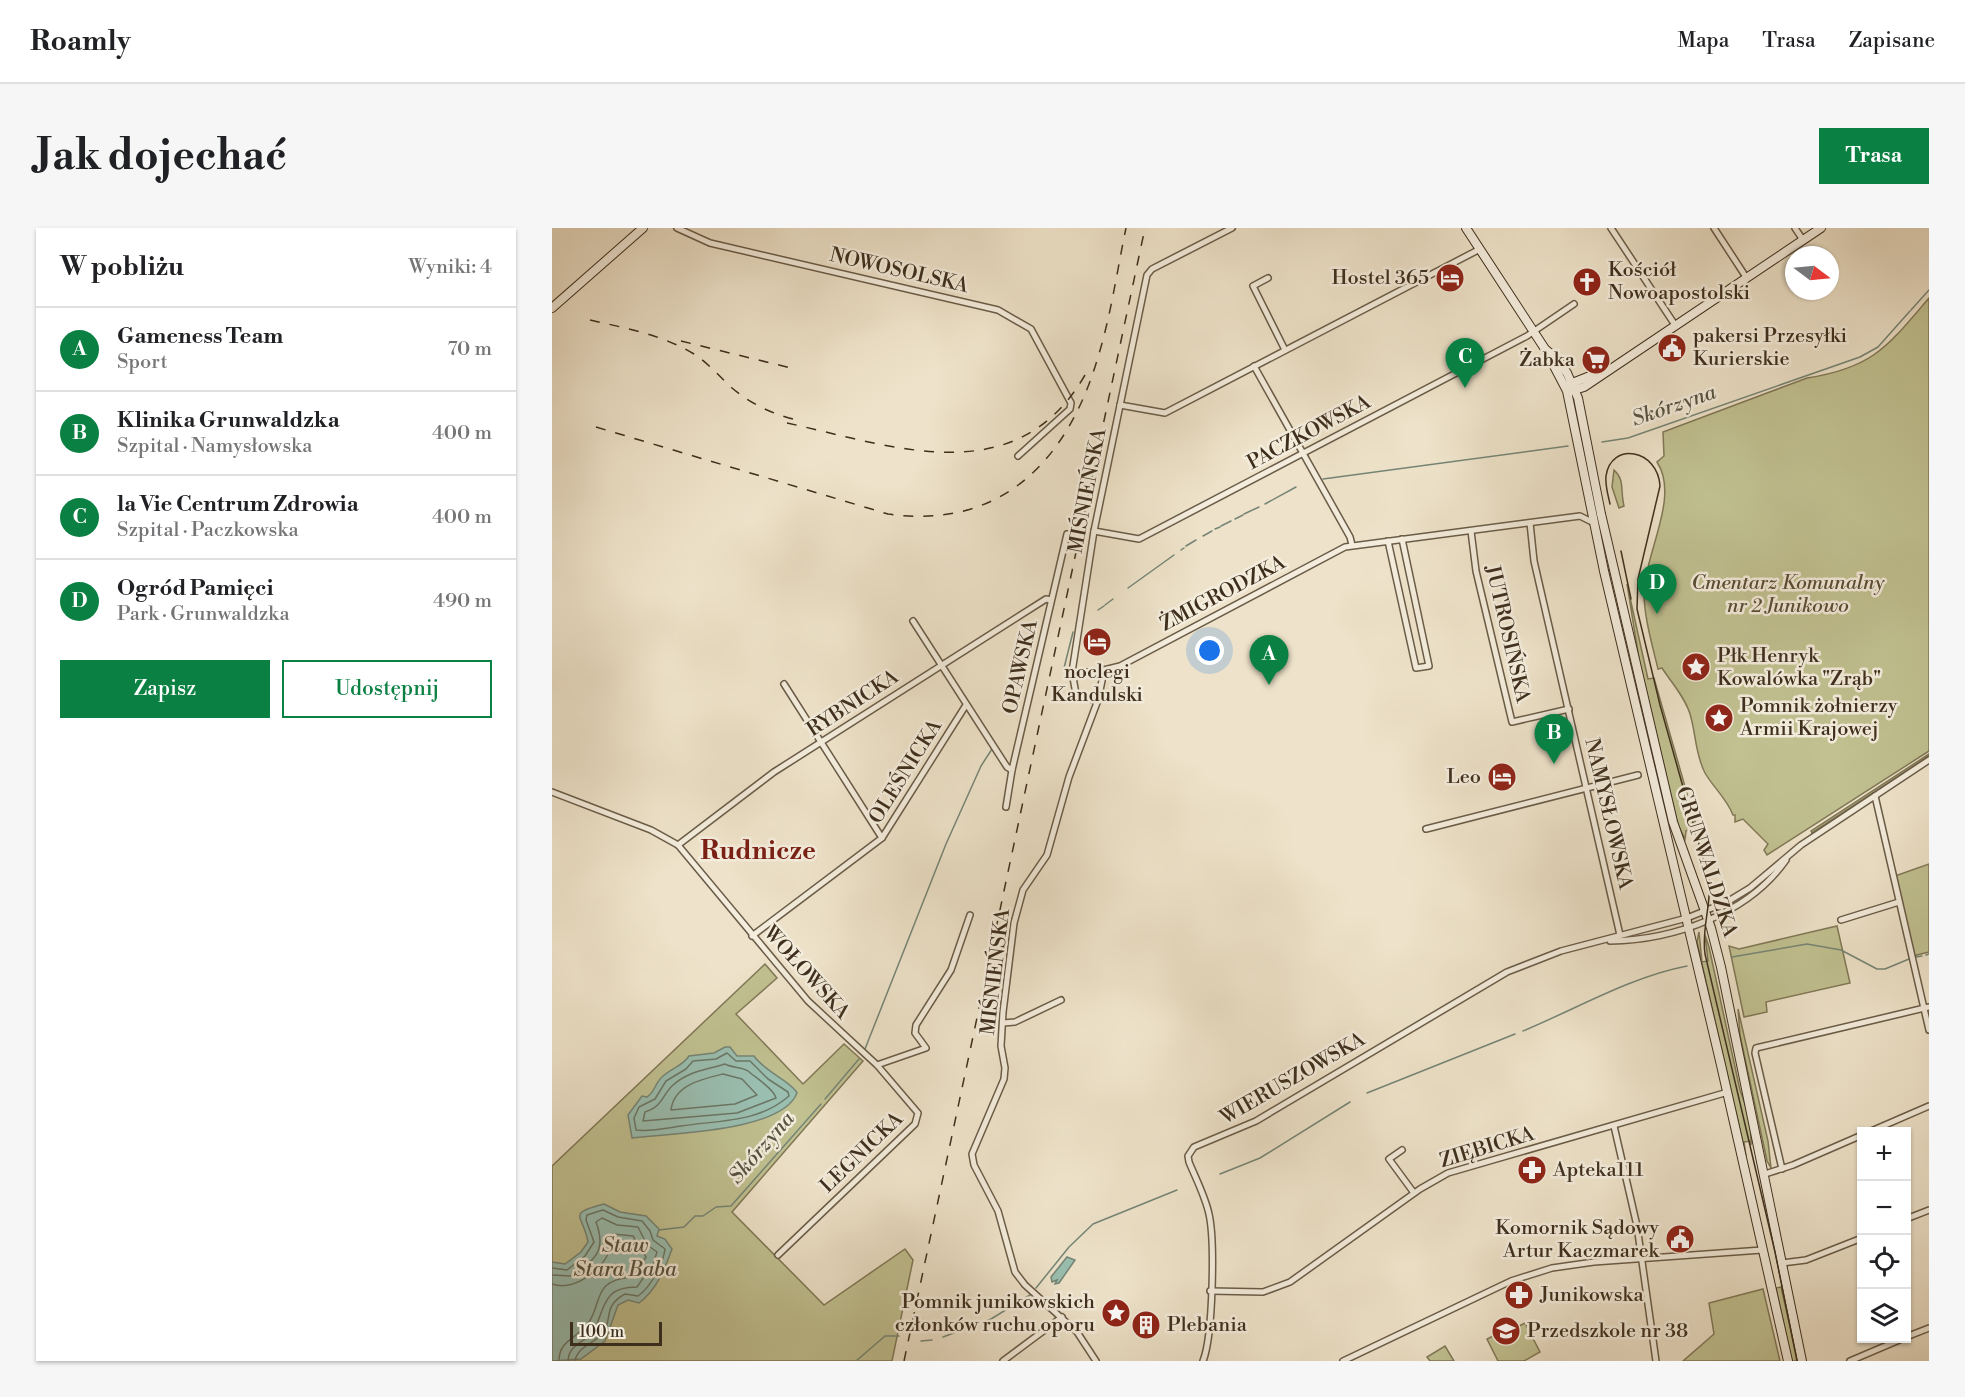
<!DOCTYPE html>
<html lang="pl">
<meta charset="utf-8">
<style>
body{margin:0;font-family:"Libre Bodoni",serif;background:#f6f6f6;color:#202124}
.controls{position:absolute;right:18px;bottom:18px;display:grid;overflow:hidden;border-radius:0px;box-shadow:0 2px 4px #0004}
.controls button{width:54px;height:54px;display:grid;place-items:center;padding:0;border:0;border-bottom:2px solid #e0e0e0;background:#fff;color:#202124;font:30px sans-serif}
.compass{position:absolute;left:1233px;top:18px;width:54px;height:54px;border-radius:50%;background:#fff;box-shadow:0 2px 4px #0004;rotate:106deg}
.scale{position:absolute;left:18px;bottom:15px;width:92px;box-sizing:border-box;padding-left:6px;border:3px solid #3e2f1d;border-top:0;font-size:16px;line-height:21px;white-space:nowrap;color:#3e2f1d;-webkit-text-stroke:4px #f4eddd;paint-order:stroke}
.you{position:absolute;left:658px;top:423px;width:21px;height:21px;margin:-15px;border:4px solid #fff;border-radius:50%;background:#1a73e8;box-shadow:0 0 0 9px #1a73e833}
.badge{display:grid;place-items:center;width:39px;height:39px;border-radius:50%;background:#0b8043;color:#fff;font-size:20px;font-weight:700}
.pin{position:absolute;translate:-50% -50px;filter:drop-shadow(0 2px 3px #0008)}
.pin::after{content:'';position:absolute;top:32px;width:21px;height:18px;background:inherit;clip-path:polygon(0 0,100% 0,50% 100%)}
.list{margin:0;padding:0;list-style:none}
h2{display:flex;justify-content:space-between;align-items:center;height:78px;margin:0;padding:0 24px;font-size:26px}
h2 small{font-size:20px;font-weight:400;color:#757577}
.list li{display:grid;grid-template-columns:39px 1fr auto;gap:18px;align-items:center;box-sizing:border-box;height:84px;padding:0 24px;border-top:2px solid #e0e0e0}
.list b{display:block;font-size:22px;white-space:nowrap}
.list p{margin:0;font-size:20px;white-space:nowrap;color:#757577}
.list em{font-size:20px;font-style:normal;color:#757577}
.actions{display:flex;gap:12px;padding:18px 24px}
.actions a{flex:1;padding:14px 0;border:2px solid #0b8043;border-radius:0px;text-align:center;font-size:21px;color:#0b8043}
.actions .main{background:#0b8043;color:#fff}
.icon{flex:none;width:33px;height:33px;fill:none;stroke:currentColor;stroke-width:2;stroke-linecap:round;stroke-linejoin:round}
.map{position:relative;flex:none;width:1377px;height:1133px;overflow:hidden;border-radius:0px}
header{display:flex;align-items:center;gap:36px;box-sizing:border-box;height:84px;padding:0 30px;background:#fff;border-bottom:2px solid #e0e0e0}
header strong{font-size:28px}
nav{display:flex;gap:33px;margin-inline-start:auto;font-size:21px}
.intro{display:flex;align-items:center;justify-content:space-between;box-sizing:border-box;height:144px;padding:0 36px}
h1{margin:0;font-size:42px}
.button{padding:15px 27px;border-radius:0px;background:#0b8043;color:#fff;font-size:21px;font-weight:700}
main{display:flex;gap:36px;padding:0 36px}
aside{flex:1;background:#fff;border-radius:0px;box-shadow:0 2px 4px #0004}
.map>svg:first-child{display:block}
</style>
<header>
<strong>Roamly</strong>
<nav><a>Mapa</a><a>Trasa</a><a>Zapisane</a></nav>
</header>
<div class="intro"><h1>Jak dojechać</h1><a class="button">Trasa</a></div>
<main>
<aside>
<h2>W pobliżu<small>Wyniki: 4</small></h2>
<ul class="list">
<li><span class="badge">A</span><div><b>Gameness Team</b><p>Sport</p></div><em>70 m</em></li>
<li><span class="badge">B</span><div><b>Klinika Grunwaldzka</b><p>Szpital · Namysłowska</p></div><em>400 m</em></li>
<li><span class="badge">C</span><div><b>la Vie Centrum Zdrowia</b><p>Szpital · Paczkowska</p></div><em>400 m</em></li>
<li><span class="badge">D</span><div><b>Ogród Pamięci</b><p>Park · Grunwaldzka</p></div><em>490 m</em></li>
</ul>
<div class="actions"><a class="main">Zapisz</a><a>Udostępnij</a></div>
</aside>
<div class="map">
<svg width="1377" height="1133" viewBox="0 0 1377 1133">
<rect width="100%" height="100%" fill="#eee3ca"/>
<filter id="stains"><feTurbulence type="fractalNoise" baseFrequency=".00333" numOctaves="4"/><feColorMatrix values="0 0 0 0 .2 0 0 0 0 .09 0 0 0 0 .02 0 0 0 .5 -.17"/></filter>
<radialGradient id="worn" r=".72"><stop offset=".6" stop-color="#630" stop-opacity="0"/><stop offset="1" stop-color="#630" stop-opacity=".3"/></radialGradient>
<g fill="#c1c191" stroke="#807857" stroke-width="1.5">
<path d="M1377,70V523L1215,627L1212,622L1216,616L1191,591L1183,594V587H1181C1175,571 1161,559 1153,545C1143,526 1144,505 1138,486C1133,469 1119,454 1110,440L1106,441C1100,416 1092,389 1092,364C1093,325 1128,269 1105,234L1112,228L1111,204L1255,150C1321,140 1336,118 1377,70Z"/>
<path d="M1062,242C1073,252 1068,261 1072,278L1067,280L1060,259Z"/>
<polygon points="1075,356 1096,451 1102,450 1144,597 1134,603 1133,611 1126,597 1088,437"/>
<polygon points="1377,526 1377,528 1260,605 1259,603"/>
<polygon points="1377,636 1377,724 1361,728 1343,648"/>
<polygon points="1285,698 1298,755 1214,774 1215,784 1192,789 1177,718 1187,721"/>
<path d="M1147,704L1150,734L1156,733L1153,707L1157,719L1188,862C1195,880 1200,897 1199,917L1198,913L1192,914L1194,928L1145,714Z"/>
<polygon points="213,736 225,750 184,786 251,856 292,816 311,833 180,984 272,1077 353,1021 361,1032 340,1133 0,1133 0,938"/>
<polygon points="1186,781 1216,913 1219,940 1215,933 1188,807"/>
<polygon points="1229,1059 1231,1068 1246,1133 1240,1133 1226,1070 1224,1060"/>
<polygon points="1211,1061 1228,1133 1131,1133 1162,1106 1157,1075"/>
<polygon points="973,1095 988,1124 972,1133 946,1133 935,1111 945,1106 947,1108"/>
<polygon points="893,1118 902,1133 878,1133 875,1129"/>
</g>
<g fill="#9abfb1" stroke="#758576" stroke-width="1.5">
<path d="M173,819H178L185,828H202C212,843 241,855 245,865C230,904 118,905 80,910L76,887L90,868L95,869C103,864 103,855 110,849C119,840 131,838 137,828L162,825Z"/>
<path d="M52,976L68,984L94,988L107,1001L105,1008L113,1011L120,1021C113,1040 105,1062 87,1075L76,1072L66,1077L53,1113L29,1131L0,1133V1034L13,1036L29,1024L36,1014C31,986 14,986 52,976Z"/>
<polygon points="515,1029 523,1032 507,1055 503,1056 505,1052 500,1054 499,1049"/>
</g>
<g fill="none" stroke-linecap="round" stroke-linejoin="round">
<g stroke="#6c7767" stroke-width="1.5">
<path d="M175,825L184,833H198L216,851L236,864L237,868C206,895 168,892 129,898C115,900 97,904 84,902L82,890L87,879L103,871L114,853L134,841L141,833L164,831Z"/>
<path d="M173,836C180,840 191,839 196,843C204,850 222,861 224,870L185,885L91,893L93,884C110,879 110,868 120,858C136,843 154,842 173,836Z"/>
<path d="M171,846L190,851L205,867L183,876L119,882C122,857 150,851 171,846Z"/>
<path d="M0,1040L15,1042L33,1028L42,1014L34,992L35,987L51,982L66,989L90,993L98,1003L101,1012L113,1021C111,1036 99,1059 86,1068L73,1066C49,1079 62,1093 50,1106C41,1116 25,1119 23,1133"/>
<path d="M0,1047L19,1048C43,1032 55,1023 44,994L50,990L65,997L86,999L95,1017L105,1024L101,1036L85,1059C58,1059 55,1069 46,1093C46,1094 44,1101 44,1102C34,1114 17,1115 16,1133"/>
<path d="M0,1056C20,1063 45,1046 55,1028C59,1021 57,1012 61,1006L81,1008L94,1029L81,1049C38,1052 52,1075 35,1097C24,1111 7,1112 7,1133"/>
</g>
<g stroke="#758576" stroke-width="1.5">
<polyline points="1359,82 1377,62"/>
<polyline points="1050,214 1076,210 1308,129 1326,119 1358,83"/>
<polyline points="771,251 1016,218"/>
<polyline points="713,276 744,259"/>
<polyline points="692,286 707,279"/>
<polyline points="683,291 691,287"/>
<polyline points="669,298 679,293"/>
<polyline points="663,301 668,299"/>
<polyline points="651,308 660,303"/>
<polyline points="634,318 644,312"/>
<polyline points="629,322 632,320"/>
<polyline points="576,360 622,327"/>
<polyline points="553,377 561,371"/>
<polyline points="546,382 552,378"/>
<polyline points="512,440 521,404"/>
<polyline points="1374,727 1377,726"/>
<polyline points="1180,729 1255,716 1289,722 1325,741 1333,741 1357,731"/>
<polyline points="1364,729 1370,728"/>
<path d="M971,803C1024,781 1078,749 1135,738"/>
<polyline points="313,821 394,616 429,538 440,521"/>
<polyline points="815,865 963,806"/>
<polyline points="273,871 307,831"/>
<polyline points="668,946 708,930 798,874"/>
<polyline points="107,1002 132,999 143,988 151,988 164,979 179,978 269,876"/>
<polyline points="484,1060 517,1019 541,996 625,962"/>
<polyline points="391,1109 439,1091 478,1067"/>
<polyline points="369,1113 380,1112"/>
<polyline points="304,1133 333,1108 347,1108"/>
</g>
<g stroke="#6a5c48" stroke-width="8">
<g id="street">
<polyline points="125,0 158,15 446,82 479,101 519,175 518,181 466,228"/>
<polyline points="1059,0 1123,97"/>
<polyline points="1162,0 1194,49"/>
<polyline points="1243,0 1251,12"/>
<polyline points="716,50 701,58 733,122"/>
<polyline points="702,138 798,309 800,317"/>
<polyline points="568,177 613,185 928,21"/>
<polyline points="978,295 982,333 1068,707"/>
<polyline points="542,303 587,311 975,108 1022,76"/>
<polyline points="919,303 924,343 960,494 1017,481"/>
<polyline points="836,313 864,440 877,438 850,311"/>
<polyline points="361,393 455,539 460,542"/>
<polyline points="520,444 544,444 568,438 793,319 1028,288 1042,295"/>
<polyline points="232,456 330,610"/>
<polyline points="546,472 530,470 524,466 520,444 542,303 595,47 600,41 680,0"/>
<polyline points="0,564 99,602 126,617 256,773 325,837 366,885 363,896 226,1027"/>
<polyline points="1323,568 1377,802"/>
<polyline points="454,579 460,542 515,306"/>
<polyline points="874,601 1086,547"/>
<polyline points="126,617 222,544 494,371 499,372"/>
<polyline points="1289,692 1347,674"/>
<polyline points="200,708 330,610 414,477"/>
<path d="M1058,713C1122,712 1196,686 1234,632"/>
<polyline points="451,795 463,794 509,772"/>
<polyline points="325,837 374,820 363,805 364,797 399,742 418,687"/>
<polyline points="1062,898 1085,998 1104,1133"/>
<polyline points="1317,904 1377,878"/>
<polyline points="850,922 837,931 862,965"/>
<polyline points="1230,941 1203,825 1204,820 1377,779"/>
<polyline points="1213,946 1241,937 1310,907"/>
<polyline points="1354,991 1377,982"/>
<polyline points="1230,1035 1254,1032 1310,1010"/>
<polyline points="658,1063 711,1064 738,1054 868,961 896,945 1176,864"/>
<polyline points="1354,1109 1377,1100"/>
<polyline points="451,1133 510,1089"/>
<polyline points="544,1133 525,1104 473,1057 463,1044 446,983 422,937 420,926 452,851 453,840 449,818 451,784 462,695 471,662 495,627 517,549 546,472 552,443"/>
<path d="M651,1133C661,1108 663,1013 657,986C653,968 644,951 637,934L636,928L642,919L704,893L955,744L1009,723L1135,690L1175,674L1198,660L1249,617L1377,532"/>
<polyline points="791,1133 959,1053 1000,1040 1042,1034 1210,1022"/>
<polyline points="1298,1133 1352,1110"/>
</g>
</g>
<g stroke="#3e2f1d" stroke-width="10">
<g id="secondary">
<polyline points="914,0 993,121 1015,163 1052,343 1169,837 1236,1133"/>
<polyline points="0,80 91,0"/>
<polyline points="994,122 1003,129 1015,145 1026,170 1049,286 1121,594 1159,700 1169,739 1250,1133"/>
<polyline points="1018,156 1048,144"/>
<polyline points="1019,163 1032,159 1269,0"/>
</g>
</g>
<use href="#street" stroke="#f4eddd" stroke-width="5"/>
<use href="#secondary" stroke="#f4eddd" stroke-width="8"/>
<g stroke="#3e2f1d" stroke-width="1.5">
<path d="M1058,276C1056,267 1053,257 1054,248C1059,213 1106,221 1108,258L1086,351L1085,381L1108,477L1156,648C1161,674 1149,699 1153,726L1223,1024L1245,1133"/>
<polyline points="1069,323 1079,371"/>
</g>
<g stroke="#3e2f1d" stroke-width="1.5" stroke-dasharray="10 10" stroke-linecap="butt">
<path d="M38,92C73,100 111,107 142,126C156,135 167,148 180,160C199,176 220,186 245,192"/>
<polyline points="129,113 239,140"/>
<path d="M235,195C341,218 464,266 533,147"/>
<path d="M44,199L336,286C450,302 516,232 546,129C559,87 565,43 574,0"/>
<polyline points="352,1133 593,0"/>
</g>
</g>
<defs>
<g id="hotel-disc" transform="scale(1.5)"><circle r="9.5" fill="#8f2418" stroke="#f4eddd"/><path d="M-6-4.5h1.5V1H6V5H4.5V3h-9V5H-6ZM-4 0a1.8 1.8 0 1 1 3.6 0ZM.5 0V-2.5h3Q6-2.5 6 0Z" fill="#fff"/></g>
<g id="church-disc" transform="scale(1.5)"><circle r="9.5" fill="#8f2418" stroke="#f4eddd"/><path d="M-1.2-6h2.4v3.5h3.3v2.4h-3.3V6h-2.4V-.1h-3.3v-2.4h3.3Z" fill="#fff"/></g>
<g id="civic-disc" transform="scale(1.5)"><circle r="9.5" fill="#8f2418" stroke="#f4eddd"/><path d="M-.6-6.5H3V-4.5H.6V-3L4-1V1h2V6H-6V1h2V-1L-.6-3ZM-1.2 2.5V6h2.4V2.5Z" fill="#fff"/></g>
<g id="supermarket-disc" transform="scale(1.5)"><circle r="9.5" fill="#8f2418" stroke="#f4eddd"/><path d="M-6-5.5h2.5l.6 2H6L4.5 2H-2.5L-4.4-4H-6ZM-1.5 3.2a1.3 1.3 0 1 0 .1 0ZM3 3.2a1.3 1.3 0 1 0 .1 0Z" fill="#fff"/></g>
<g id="sight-disc" transform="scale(1.5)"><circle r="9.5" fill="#8f2418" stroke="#f4eddd"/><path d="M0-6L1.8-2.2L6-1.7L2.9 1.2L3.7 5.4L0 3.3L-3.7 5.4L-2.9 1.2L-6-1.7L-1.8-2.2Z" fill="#fff"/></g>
<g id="pharmacy-disc" transform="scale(1.5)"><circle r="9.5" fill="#8f2418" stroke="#f4eddd"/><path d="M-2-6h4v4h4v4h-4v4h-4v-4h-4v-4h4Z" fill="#fff"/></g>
<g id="building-disc" transform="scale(1.5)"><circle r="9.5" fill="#8f2418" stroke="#f4eddd"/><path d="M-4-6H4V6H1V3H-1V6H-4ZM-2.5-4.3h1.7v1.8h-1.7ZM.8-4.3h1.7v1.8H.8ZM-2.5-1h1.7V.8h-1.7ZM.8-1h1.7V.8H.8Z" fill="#fff"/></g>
<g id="school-disc" transform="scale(1.5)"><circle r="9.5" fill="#8f2418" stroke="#f4eddd"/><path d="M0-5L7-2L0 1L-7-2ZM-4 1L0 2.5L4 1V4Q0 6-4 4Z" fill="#fff"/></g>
</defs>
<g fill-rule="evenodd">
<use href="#hotel-disc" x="898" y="50"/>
<use href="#church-disc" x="1035" y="54"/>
<use href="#civic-disc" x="1120" y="120"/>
<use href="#supermarket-disc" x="1044" y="132"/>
<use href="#hotel-disc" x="545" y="414"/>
<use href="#sight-disc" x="1144" y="439"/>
<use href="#sight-disc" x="1167" y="490"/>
<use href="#hotel-disc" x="950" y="549"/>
<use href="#pharmacy-disc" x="980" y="942"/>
<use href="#civic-disc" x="1128" y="1011"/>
<use href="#pharmacy-disc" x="967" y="1067"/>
<use href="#sight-disc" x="564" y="1085"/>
<use href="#building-disc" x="594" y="1097"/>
<use href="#school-disc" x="954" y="1103"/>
</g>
<g text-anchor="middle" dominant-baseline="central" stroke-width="5" stroke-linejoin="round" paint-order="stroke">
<g font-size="20" fill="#3e2f1d" stroke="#f4eddd" text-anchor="start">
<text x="1056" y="42">Kościół<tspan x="1056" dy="23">Nowoapostolski</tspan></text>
<text x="877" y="50" text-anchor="end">Hostel 365</text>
<text x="1141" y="108">pakersi Przesyłki<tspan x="1141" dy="23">Kurierskie</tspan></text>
<text x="1023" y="132" text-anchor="end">Żabka</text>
<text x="1165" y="428">Płk Henryk<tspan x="1165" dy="23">Kowalówka "Zrąb"</tspan></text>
<text x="545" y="444" text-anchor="middle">noclegi<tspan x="545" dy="23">Kandulski</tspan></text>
<text x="1188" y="478">Pomnik żołnierzy<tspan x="1188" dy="23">Armii Krajowej</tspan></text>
<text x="929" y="549" text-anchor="end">Leo</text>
<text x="1001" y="942">Apteka111</text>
<text x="1107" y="1000" text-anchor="end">Komornik Sądowy<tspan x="1107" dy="23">Artur Kaczmarek</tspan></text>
<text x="988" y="1067">Junikowska</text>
<text x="543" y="1074" text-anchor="end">Pomnik junikowskich<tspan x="543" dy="23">członków ruchu oporu</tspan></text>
<text x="615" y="1097">Plebania</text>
<text x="975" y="1103">Przedszkole nr 38</text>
</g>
<g font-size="20" fill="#3e2f1d" stroke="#f4eddd">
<text transform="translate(347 43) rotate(13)">NOWOSOLSKA</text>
<text transform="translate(757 205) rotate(-28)">PACZKOWSKA</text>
<text transform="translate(536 263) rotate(-79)">MIŚNIEŃSKA</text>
<text transform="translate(671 366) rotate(-28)">ŻMIGRODZKA</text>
<text transform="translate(955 406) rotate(77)">JUTROSIŃSKA</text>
<text transform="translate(469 439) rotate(-77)">OPAWSKA</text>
<text transform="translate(301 476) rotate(-33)">RYBNICKA</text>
<text transform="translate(354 544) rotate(-58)">OLEŚNICKA</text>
<text transform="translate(1056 586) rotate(77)">NAMYSŁOWSKA</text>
<text transform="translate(1154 634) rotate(72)">GRUNWALDZKA</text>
<text transform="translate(444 744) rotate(-83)">MIŚNIEŃSKA</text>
<text transform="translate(254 745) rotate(48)">WOŁOWSKA</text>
<text transform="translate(741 851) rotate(-30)">WIERUSZOWSKA</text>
<text transform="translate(935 920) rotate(-17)">ZIĘBICKA</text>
<text transform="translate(310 925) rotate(-44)">LEGNICKA</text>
</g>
<g font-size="20" font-style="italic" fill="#584c34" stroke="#f4eddd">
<text x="1236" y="355">Cmentarz Komunalny<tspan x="1236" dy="23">nr 2 Junikowo</tspan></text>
</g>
<g font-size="21" font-style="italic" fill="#555342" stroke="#f4eddd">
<text transform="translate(1122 178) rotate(-19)">Skórzyna</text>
<text transform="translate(210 920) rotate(-49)">Skórzyna</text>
<text x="73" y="1018">Staw<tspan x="73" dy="24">Stara Baba</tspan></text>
</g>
<g font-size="26" font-weight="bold" fill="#7a1f14" stroke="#f4eddd">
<text x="206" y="623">Rudnicze</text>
</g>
</g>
<rect width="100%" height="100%" filter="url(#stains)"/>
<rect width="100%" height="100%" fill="url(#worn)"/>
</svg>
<div class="controls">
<button>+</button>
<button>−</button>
<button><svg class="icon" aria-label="locate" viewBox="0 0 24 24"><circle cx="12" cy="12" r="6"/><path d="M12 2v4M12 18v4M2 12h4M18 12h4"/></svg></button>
<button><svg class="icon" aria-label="layers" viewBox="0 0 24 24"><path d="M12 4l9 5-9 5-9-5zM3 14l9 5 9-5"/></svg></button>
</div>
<svg class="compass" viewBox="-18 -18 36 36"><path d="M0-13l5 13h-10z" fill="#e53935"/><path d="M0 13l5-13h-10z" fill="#757577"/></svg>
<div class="scale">100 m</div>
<div class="you"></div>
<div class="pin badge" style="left:717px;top:457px">A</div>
<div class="pin badge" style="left:1002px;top:536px">B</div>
<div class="pin badge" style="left:913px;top:160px">C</div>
<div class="pin badge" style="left:1105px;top:386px">D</div>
</div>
</main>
